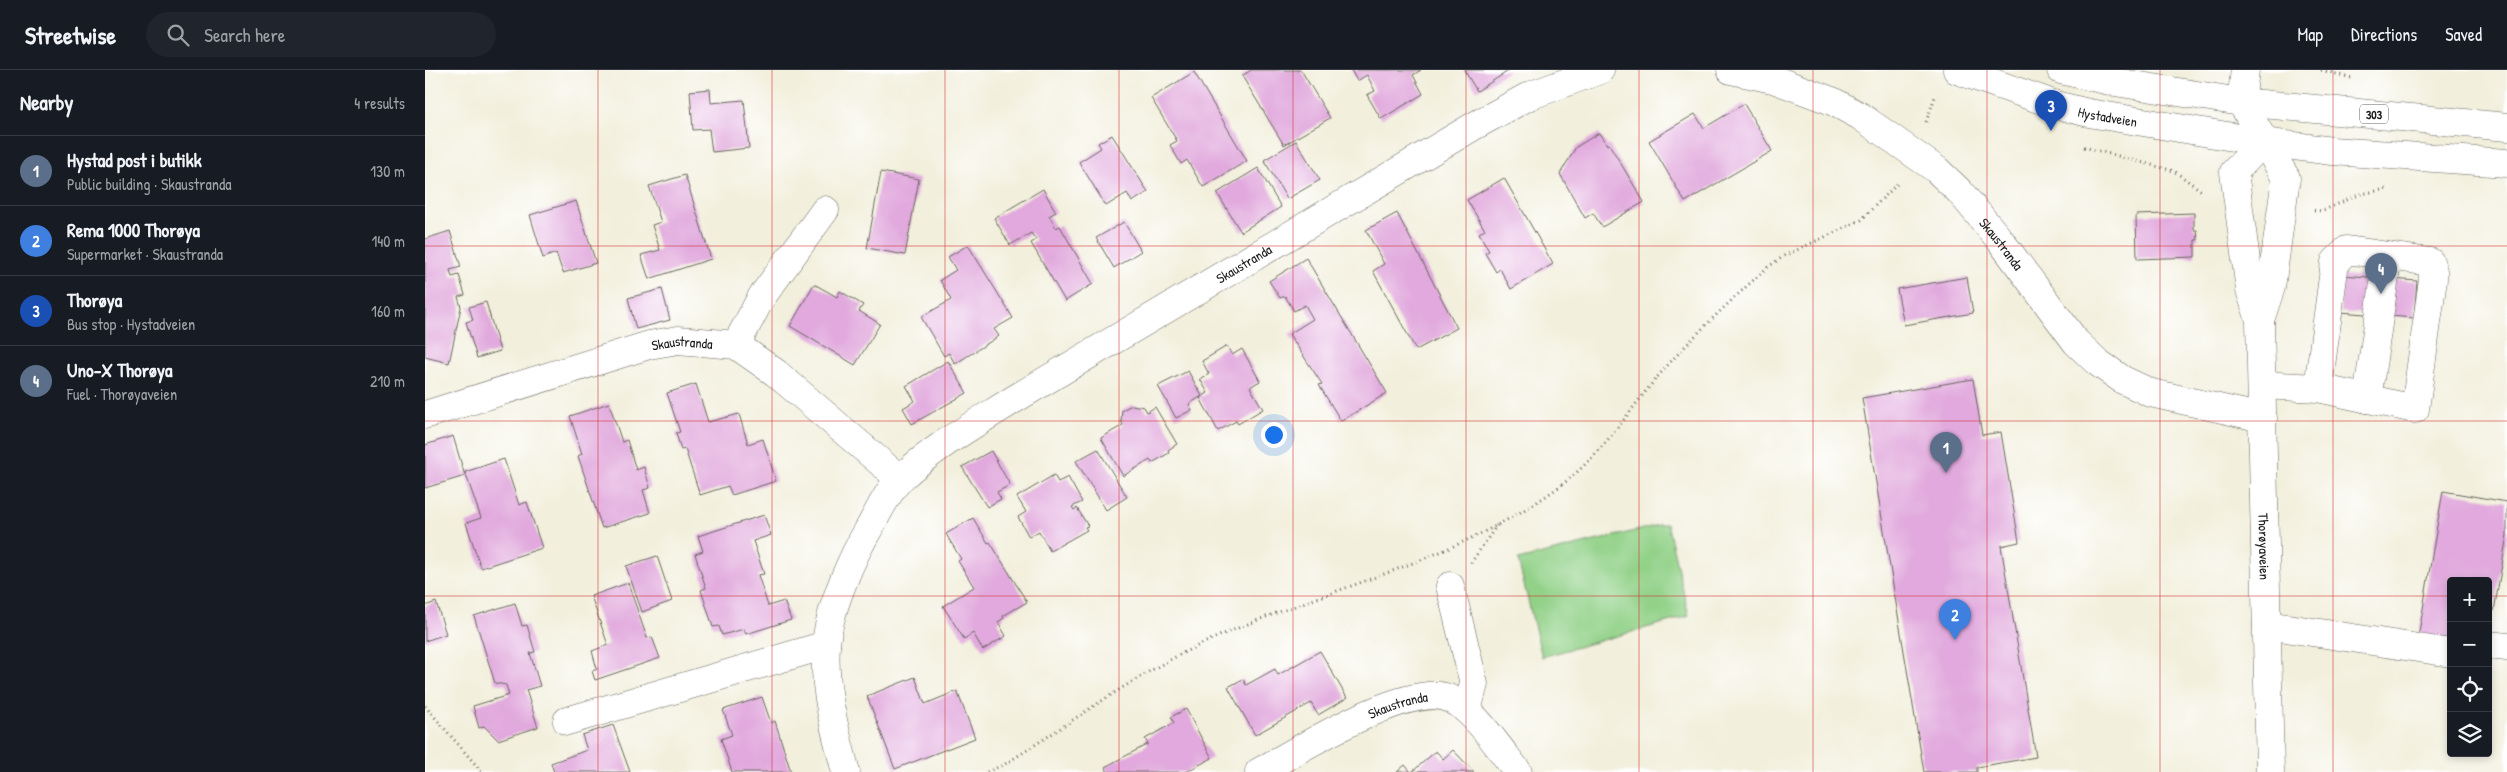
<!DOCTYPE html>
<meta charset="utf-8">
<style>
body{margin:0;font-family:"Patrick Hand",sans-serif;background:#20242c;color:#f1f3f6}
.controls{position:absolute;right:15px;bottom:15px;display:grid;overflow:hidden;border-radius:5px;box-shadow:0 2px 8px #0003}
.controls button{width:45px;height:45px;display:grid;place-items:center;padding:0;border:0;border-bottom:1px solid #363941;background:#171b24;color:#f1f3f6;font:25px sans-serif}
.you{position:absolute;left:848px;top:364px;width:18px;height:18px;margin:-12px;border:4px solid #fff;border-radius:50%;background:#1a73e8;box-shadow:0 0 0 8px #1a73e833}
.badge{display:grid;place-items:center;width:32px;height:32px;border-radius:50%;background:#1a73e8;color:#fff;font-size:16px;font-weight:700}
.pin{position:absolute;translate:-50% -41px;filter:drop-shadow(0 1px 2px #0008)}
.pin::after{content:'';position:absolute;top:26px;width:18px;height:15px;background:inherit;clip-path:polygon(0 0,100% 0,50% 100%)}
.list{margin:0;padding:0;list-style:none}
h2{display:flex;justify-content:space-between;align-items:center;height:65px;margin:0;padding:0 20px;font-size:21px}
h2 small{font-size:16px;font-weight:400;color:#9ea1a6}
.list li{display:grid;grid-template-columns:32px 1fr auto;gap:15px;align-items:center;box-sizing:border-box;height:70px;padding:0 20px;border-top:1px solid #363941}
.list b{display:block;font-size:19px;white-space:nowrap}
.list p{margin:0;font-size:16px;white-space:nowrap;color:#9ea1a6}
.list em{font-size:16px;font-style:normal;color:#9ea1a6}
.icon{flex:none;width:28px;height:28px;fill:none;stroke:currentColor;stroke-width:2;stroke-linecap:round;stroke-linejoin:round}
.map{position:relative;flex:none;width:2082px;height:702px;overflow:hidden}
header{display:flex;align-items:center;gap:30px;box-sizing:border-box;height:70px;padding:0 25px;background:#171b24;border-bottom:1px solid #363941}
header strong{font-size:24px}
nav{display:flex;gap:28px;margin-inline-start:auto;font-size:18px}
.search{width:350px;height:45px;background:#20242c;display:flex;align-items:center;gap:12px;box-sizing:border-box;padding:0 18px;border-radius:28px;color:#9ea1a6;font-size:19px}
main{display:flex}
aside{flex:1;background:#171b24}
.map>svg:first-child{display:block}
</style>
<header>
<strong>Streetwise</strong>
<div class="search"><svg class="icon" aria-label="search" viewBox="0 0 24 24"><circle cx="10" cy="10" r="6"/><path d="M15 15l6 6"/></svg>Search here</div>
<nav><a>Map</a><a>Directions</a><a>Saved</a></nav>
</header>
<main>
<aside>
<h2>Nearby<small>4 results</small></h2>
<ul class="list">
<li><span class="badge" style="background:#5c6f8a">1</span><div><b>Hystad post i butikk</b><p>Public building · Skaustranda</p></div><em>130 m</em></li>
<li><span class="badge" style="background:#3f7fe0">2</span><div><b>Rema 1000 Thorøya</b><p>Supermarket · Skaustranda</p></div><em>140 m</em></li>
<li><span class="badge" style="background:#1a4fb4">3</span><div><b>Thorøya</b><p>Bus stop · Hystadveien</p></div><em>160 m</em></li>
<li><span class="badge" style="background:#5c6f8a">4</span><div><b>Uno-X Thorøya</b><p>Fuel · Thorøyaveien</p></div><em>210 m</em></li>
</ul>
</aside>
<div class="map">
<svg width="2082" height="702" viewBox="0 0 2082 702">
<rect width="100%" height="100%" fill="#fff"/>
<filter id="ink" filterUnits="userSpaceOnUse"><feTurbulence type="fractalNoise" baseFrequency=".02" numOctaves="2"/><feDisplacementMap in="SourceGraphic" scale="10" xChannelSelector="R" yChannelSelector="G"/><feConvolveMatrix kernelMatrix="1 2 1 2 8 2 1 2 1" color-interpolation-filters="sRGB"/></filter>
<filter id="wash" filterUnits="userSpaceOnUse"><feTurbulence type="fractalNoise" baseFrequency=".0096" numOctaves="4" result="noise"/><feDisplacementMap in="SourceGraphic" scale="20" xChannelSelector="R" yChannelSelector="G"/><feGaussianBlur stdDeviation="1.12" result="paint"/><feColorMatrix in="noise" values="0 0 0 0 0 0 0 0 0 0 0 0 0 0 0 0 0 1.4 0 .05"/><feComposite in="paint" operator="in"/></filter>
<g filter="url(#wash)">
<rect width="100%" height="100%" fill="#f2efdc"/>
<polygon fill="#92d188" stroke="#577652" points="1242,453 1264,546 1117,587 1093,490"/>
<g id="blocks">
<g fill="#e1a9dd">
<polygon points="826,0 876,0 905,48 859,75 817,6"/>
<polygon points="926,0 996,0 988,5 998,24 956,49 942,25 950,21 942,5 932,11"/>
<polygon points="1039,0 1085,0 1052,21"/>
<polygon points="769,2 822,91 778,117 762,90 756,94 745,75 752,71 726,28"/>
<polygon points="285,19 286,33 319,30 324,78 287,82 284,59 268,60 265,21"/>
<polygon points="1319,34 1347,81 1260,132 1224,71 1270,44 1279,58"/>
<polygon points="1174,63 1182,75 1184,74 1219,132 1177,157 1168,143 1160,148 1135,104 1151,77"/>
<polygon points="687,65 723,122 707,132 702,123 681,136 654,92 676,78 673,73"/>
<polygon points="871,71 895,110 862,129 839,90"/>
<polygon points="833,98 856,137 816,162 792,123"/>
<polygon points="456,102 494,109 480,185 442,178"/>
<polygon points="260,105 286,189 224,209 216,185 235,180 227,155 236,152 224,116"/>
<polygon points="1079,108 1128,194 1086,219 1075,199 1071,202 1060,183 1064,181 1054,163 1060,160 1042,130"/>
<polygon points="618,119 631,142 624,146 631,158 635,156 668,214 640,231 606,173 611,170 606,163 585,175 569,148"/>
<polygon points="151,131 171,193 138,203 131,183 118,188 105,145"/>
<polygon points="972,143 1032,258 991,280 948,201 959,194 941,160"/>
<polygon points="1769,143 1769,160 1772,160 1773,170 1770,170 1770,187 1712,189 1711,145"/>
<polygon points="699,152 716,181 689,198 671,168"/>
<polygon points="25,161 36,197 25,200 27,207 34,205 40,225 33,227 36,237 24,293 0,287 0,169"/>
<polygon points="543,175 588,248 569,259 574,266 530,294 524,283 519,286 496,247 526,230 515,210 531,200 523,187"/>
<polygon points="881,188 962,323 916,351 894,315 897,314 864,264 888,249 880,235 869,241 860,226 855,228 844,211"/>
<polygon points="1918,205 1992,211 1989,248 1915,242"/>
<polygon points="1542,207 1548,243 1479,255 1472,219"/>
<polygon points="389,214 412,227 415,221 438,235 434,241 455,254 430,295 365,256"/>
<polygon points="237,219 245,250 211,259 203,228"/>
<polygon points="61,232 75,281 52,288 41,252 48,250 44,237"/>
<polygon points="802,276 807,285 817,279 835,311 825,317 838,339 813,354 811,351 793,361 775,328 783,323 775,309 784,304 777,291"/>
<polygon points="523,291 542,323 487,354 478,338 490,331 481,316"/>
<polygon points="763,301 777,326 764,334 767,340 751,348 733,316"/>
<polygon points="1548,309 1557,365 1576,362 1594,472 1576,476 1611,687 1552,697 1552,702 1499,702 1437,328"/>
<polygon points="271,314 283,352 314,344 323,374 338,369 351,411 307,425 303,416 275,425 260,379 256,380 251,363 255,362 242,323"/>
<polygon points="184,333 197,372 202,370 211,400 219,397 225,418 218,420 225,443 177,458 153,386 157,384 145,346"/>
<polygon points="707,335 719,337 722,342 730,337 752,374 743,380 744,383 727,393 725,390 698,406 676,368 698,355 696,351 697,340"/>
<polygon points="28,366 40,406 0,418 0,375"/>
<polygon points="673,379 702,427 681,440 651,391"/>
<polygon points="566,381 585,415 572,422 576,429 562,437 537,397"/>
<polygon points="79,389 94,435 102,432 117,478 56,498 41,453 56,448 40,402"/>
<polygon points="629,405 633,412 643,407 657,432 647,437 649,440 652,438 663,456 660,457 662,460 625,481 614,461 604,467 593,447 601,442 592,427"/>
<polygon points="2018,421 2082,432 2082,465 2069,541 2065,540 2063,546 2063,511 2026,511 2026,578 1992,574"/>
<polygon points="339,445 346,465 328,471 339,504 333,505 343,536 359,531 366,550 321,564 319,559 297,565 294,556 288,557 276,520 281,518 270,484 278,481 273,466"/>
<polygon points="548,448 563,473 565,472 602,532 578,546 579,548 573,552 581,566 558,580 548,563 539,569 518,536 549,517 533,491 536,489 521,464"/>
<polygon points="232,486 247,531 217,542 201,496"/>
<polygon points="203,513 222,568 227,567 235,588 170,610 167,601 172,599 167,581 183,575 166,526"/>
<polygon points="11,532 21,564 0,571 0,536"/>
<polygon points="90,533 97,556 102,555 110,582 105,583 115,616 101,620 113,657 73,670 59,656 54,658 48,636 84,625 81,615 70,613 49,546"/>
<polygon points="895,581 922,628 893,645 886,633 830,665 803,617 818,609 821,615 850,599 853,605"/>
<polygon points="490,607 500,634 532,621 550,668 470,699 442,626"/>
<polygon points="337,627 346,653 350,651 366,702 307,702 296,669 307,665 298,640"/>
<polygon points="761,639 787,688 761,702 683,702 680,697 723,674 720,669 749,653 746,647"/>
<polygon points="188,655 205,702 129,702 126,693 162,680 157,665"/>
<polygon points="1028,680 1049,702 987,702 1011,681 1018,689"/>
<polygon points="980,695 986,702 972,702"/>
</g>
</g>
</g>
<g filter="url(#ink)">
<use href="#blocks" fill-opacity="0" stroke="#67665f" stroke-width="1"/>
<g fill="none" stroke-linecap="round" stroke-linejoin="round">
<g stroke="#67665f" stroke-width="29">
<g id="minor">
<path id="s1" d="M1306,0L1348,9L1407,31L1435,46L1512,100L1535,122L1575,170L1651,272L1672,292L1698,310L1726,323L1838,348"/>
<polyline points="1820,0 1816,32 1861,108 1846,217 1835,250"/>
<path id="s2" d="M1838,72L1809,102L1825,220L1835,250L1845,702"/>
<polyline points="311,275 336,228 400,140"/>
<polyline points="1837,315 1893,318 1990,339 2008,209 2008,201 2005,192 1922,180 1910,192 1893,318"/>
<polyline points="1942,329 1963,186"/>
<path id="s3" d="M0,345L224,275L253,270L311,275L351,303L475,409"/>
<polyline points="1025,516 1049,614 1042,640"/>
<polyline points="1842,555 2026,583"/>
<polyline points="2063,575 2082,577"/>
<polyline points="142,651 401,575"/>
<path id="s4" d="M421,702C410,661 398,618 401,575C404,539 427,486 446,455C455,439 463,421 476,408C509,377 550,354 588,330L1049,56L1104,26L1175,0"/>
<path id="s5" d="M834,702C872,681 986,609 1026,629C1049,640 1077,682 1093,702"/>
</g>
</g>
<g stroke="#67665f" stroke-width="29">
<g id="major">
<path id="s6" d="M1532,0L1631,35L1664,43L1838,72L1907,81L2082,93"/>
<polyline points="1636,0 1690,12 1816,32 2082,57"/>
</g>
</g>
<g stroke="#67665f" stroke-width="3" stroke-dasharray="1 4" stroke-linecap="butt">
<polyline points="1896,0 1927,8"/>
<polyline points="1501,52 1511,24"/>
<polyline points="1659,77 1749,101 1778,122"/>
<polyline points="1889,140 1897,141 1936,124 1962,119"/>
<polyline points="1046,493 1072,455"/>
<polyline points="0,636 57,702"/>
<path d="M562,702L580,694C640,657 698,613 762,581C881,522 1027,496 1135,416C1176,386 1202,343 1234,305C1267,267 1305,231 1343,197L1359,186L1436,150L1474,112"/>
</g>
<use href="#minor" stroke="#fff" stroke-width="28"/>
<use href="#major" stroke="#fff" stroke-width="28"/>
</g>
</g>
<path fill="none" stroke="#d62828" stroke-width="1" stroke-opacity="0.55" d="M173,0V702M347,0V702M520,0V702M694,0V702M868,0V702M1041,0V702M1214,0V702M1388,0V702M1562,0V702M1735,0V702M1908,0V702M0,176H2082M0,351H2082M0,526H2026M2063,526H2082"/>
<g text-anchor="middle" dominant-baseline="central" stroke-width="4.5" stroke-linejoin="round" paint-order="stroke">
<rect fill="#fff" stroke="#606060" stroke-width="1" x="1935" y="34.5" width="28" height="19" rx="4"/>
<g font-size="12" font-weight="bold" fill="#1c1c1c">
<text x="1949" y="44">303</text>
</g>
<g font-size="14" fill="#1c1c1c" stroke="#fff">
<text stroke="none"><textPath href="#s6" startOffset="158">Hystadveien</textPath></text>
<text stroke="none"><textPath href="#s1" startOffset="330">Skaustranda</textPath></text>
<text stroke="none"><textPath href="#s4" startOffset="719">Skaustranda</textPath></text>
<text stroke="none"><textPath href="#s3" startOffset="268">Skaustranda</textPath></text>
<text stroke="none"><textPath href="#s2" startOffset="419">Thorøyaveien</textPath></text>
<text stroke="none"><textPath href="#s5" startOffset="155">Skaustranda</textPath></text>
</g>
</g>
</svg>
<div class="controls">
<button>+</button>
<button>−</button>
<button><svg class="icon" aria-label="locate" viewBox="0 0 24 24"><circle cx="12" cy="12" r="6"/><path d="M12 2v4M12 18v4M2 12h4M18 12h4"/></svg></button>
<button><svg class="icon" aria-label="layers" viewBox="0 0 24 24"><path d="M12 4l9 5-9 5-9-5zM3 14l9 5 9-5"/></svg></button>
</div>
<div class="you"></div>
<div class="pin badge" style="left:1521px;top:403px;background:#5c6f8a">1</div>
<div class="pin badge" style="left:1530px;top:570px;background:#3f7fe0">2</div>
<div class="pin badge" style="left:1626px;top:61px;background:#1a4fb4">3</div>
<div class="pin badge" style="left:1956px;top:224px;background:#5c6f8a">4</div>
</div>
</main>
